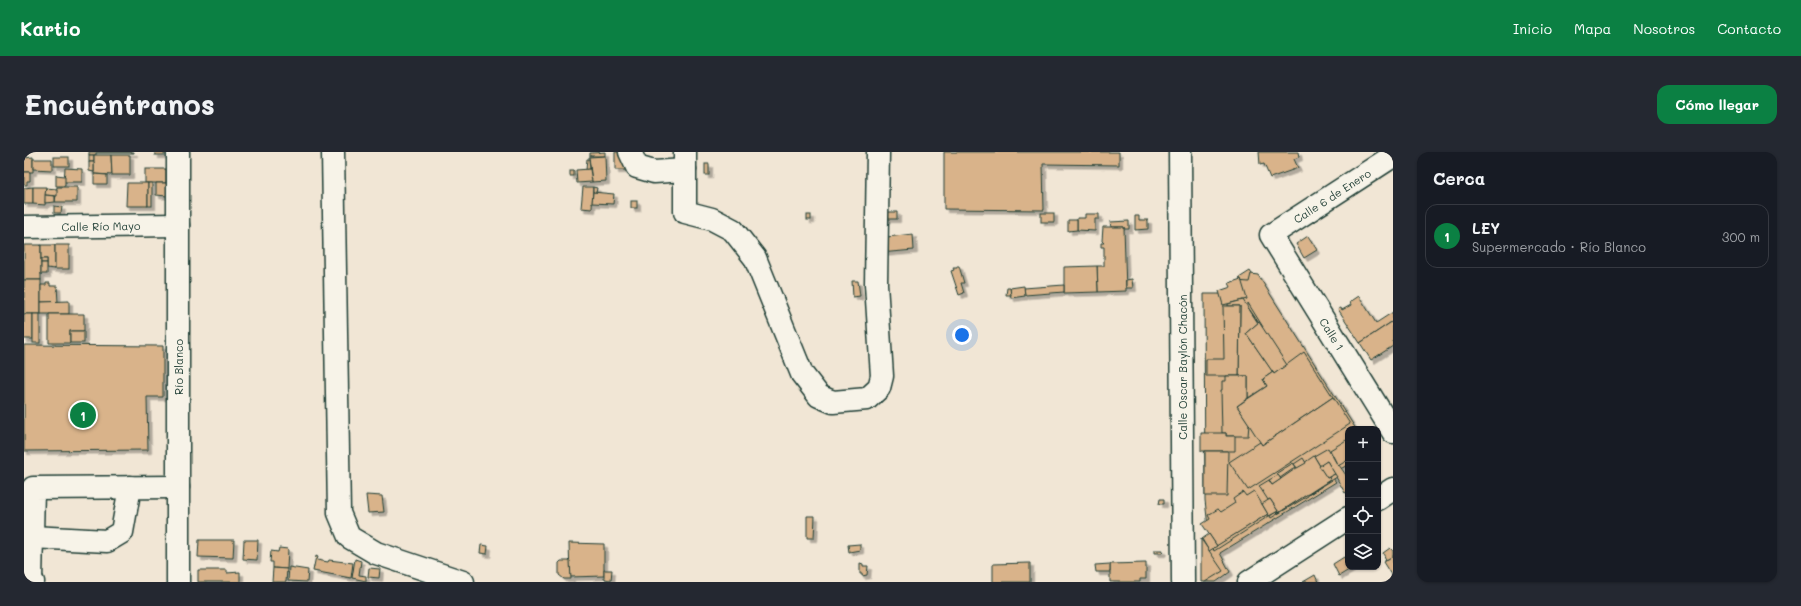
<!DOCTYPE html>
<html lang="es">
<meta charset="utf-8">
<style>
body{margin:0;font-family:Mali,sans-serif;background:#242831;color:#f1f3f6}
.controls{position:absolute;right:12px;bottom:12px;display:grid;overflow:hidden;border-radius:8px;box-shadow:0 1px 3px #0004}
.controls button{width:36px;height:36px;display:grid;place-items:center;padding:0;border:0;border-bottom:1px solid #363941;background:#171b24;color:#f1f3f6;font:20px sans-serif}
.you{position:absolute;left:938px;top:183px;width:14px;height:14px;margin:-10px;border:3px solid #fff;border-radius:50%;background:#1a73e8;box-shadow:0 0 0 6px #1a73e833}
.badge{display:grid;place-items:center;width:26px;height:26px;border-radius:50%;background:#0b8043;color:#fff;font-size:13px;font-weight:700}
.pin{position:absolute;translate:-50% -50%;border:2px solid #fff;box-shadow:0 1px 4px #0006}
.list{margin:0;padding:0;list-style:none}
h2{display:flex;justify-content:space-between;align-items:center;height:52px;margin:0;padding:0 16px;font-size:17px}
h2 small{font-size:13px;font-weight:400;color:#9ea1a6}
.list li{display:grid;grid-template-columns:26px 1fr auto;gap:12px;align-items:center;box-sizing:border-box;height:64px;margin:0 8px 8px;padding:0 8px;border:1px solid #363941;border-radius:12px}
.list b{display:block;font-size:15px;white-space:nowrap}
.list p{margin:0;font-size:13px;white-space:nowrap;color:#9ea1a6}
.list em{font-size:13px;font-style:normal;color:#9ea1a6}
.icon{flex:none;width:22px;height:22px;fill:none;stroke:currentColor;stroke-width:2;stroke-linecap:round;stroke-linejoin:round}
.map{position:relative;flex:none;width:1369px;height:430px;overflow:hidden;border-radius:12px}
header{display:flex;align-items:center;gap:24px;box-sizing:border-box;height:56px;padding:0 20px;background:#0b8043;color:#fff}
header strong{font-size:19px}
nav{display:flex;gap:22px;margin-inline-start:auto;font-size:14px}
.intro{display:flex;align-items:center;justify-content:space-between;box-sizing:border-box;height:96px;padding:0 24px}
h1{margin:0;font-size:28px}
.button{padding:10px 18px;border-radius:12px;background:#0b8043;color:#fff;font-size:14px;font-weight:700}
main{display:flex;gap:24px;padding:0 24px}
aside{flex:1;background:#171b24;border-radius:12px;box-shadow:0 1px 3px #0004}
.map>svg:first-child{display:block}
</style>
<header>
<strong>Kartio</strong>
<nav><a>Inicio</a><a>Mapa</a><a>Nosotros</a><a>Contacto</a></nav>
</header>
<div class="intro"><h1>Encuéntranos</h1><a class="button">Cómo llegar</a></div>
<main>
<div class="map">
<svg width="1369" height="430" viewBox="0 0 1369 430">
<defs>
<filter id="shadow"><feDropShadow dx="3.5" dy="3.5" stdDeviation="0" flood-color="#0004"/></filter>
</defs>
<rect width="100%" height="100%" fill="#f1e6d5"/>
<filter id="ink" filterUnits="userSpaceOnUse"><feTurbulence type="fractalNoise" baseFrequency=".025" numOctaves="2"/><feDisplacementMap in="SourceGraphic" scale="8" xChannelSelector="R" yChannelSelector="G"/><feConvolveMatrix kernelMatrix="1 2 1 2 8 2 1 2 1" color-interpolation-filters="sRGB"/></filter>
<g filter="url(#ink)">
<g fill="#d9b38a" stroke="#1f3d34" fill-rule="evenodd" filter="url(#shadow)">
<polygon points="65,0 110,0 110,1 72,1 72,3 65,3"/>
<rect x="131" y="0" width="10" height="3"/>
<polygon points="581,0 581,4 566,4 566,1"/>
<polygon points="591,0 603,0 605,18 591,18"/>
<polygon points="920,0 1095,0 1095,13 1019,12 1020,58 920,57"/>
<polygon points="1235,0 1274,0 1275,5 1270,7 1274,16 1246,26 1240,12 1236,13"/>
<rect x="65" y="3" width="5" height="7"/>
<polygon points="70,3 87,3 88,23 70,22"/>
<polygon points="87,3 106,3 106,23 88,23"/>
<polygon points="581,4 582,29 568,30 565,5"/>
<polygon points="9,5 9,20 0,20 0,6"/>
<rect x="30" y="5" width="15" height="9"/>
<polygon points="9,7 28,7 28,18 9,17"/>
<polygon points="563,7 565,7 566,17 562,18"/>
<polygon points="65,10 70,10 70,20 65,19"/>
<rect x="681" y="12" width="4" height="11"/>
<polygon points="41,16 58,17 58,30 40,30"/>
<rect x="121" y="17" width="21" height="14"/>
<polygon points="566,17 568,30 553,31 552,18"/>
<rect x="546" y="19" width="4" height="5"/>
<polygon points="0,20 6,20 6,29 3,29 3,33 0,33"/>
<polygon points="70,22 83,23 83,32 70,32"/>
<polygon points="32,23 41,24 41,34 32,34"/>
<polygon points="103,31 124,31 124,54 102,54"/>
<rect x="124" y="31" width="4" height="23"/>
<polygon points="132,31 143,31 143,44 132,43"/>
<polygon points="9,35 9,52 0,52 0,36"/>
<polygon points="9,35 22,35 21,53 9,52"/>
<polygon points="33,35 53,35 53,50 31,50"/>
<polygon points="559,35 569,35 568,57 557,56"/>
<polygon points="569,35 573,36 572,41 569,40"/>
<polygon points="22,36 33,37 33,44 21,43"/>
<polygon points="569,40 590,42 589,52 568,51"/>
<polygon points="21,43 31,44 31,50 21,51"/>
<rect x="607" y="49" width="6" height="7"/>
<polygon points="30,54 38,55 37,61 30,61"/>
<polygon points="847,60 873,60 873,67 856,67"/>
<rect x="1017" y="61" width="13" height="9"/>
<polygon points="1061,62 1075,62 1075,67 1071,67 1071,79 1053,78 1053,66 1061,66"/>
<rect x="783" y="63" width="4" height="5"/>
<polygon points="1111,64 1115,64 1115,68 1124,68 1124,77 1111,78"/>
<polygon points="1044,68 1053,68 1053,78 1044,79"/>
<polygon points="1105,69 1105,77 1100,77 1100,75 1087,75 1086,70"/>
<polygon points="1079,75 1100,75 1102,139 1074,140 1073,114 1080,114 1080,95 1077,95 1077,91 1080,91 1078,89"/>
<polygon points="889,82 890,98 856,101 854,86"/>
<polygon points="1284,84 1293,98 1280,106 1272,92"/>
<rect x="0" y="93" width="17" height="35"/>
<polygon points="17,93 31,93 31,117 23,116 23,107 17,107"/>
<rect x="31" y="93" width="14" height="24"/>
<rect x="17" y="107" width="6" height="4"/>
<rect x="17" y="111" width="6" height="11"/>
<polygon points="933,114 935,114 940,131 937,131 940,141 935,143 927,119 930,118 929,116 933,116"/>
<polygon points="1073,114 1074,140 1040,141 1040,115"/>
<polygon points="1226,119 1280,200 1263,212 1219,148 1223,147 1217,127 1215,126"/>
<path d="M1227,122L1234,123L1332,277H1324V313L1306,322L1312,330L1196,401L1206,420L1192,430H1180V394L1186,393L1181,348L1180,142H1201L1212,138V129L1225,130ZM1224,151L1239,175L1227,182L1255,222L1243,230L1247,236L1228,248L1227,227H1223Z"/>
<polygon points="1108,127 1109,136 1102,136 1102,128"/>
<polygon points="1217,127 1223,147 1199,153 1195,139 1207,135 1205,131"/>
<rect x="0" y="128" width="17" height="34"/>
<polygon points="828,129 834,129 836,144 829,145"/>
<polygon points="22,131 26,131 26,134 33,134 34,150 17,150 17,133 22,133"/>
<polygon points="1040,133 1040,140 1001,143 1000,136"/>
<polygon points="1000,134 1001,144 987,146 986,136"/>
<polygon points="983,136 986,136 987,143 982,143"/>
<polygon points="1335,144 1352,171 1369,160 1369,169 1336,191 1314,157 1317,156 1318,158 1327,153 1326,150"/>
<polygon points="1219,148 1234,171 1222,181 1249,220 1239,227 1243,234 1224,246 1224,224 1215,224 1216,154 1204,154 1204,152"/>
<polygon points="45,149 45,162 17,162 17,150"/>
<polygon points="1199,154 1216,154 1215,224 1182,224 1182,207 1200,207"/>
<rect x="0" y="162" width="9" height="25"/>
<rect x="9" y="162" width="7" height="29"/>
<polygon points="25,162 60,162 60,179 46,179 46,191 25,191"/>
<polygon points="1369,169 1369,194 1347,208 1336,191"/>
<polygon points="1235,170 1263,213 1250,222 1222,181"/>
<rect x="46" y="179" width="14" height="12"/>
<polygon points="0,193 139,194 139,245 123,245 124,298 0,299"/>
<polygon points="1280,200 1309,245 1238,293 1213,254 1243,234 1239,227 1249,220 1250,222"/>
<polygon points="1202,224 1224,224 1224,246 1213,254 1225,272 1224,284 1202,284 1202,281 1198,281 1197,238 1198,238 1198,229 1202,229"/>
<polygon points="1309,245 1326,272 1224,338 1205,310 1236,290 1238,293"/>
<polygon points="1177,281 1202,281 1202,284 1211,284 1211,299 1177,299"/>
<polygon points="1324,287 1324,308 1314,314 1306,298"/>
<polygon points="1304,296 1314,314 1315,313 1324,326 1324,339 1321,341 1303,309 1296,314 1290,304"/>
<polygon points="1181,299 1204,299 1203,344 1181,344"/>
<polygon points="1290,304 1303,326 1305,325 1306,328 1253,362 1254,359 1246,347 1244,348 1235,334 1245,328 1248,333"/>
<polygon points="1279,306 1282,311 1273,316 1270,312"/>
<polygon points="1303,309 1311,322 1303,326 1295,314"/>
<polygon points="1269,311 1272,315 1256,326 1253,321"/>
<polygon points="1311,322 1313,325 1284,343 1306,328 1305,325"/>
<polygon points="1254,323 1257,327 1248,333 1245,328"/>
<polygon points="1230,339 1244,362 1193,394 1178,372 1186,367 1184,363 1194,357 1197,360 1211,351 1209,347 1219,340 1222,344"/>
<polygon points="1284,342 1284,344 1247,366 1246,364 1252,360 1253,362"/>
<polygon points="342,343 358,344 360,360 344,361"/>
<polygon points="1136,347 1140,347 1140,352 1135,352"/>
<polygon points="1246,347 1254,359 1245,364 1238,352"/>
<polygon points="1244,362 1245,364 1190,399 1189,396"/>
<polygon points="783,364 791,364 790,386 783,386"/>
<polygon points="1185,382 1193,394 1185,399 1178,387"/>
<polygon points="1177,387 1199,419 1181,430 1177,430"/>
<polygon points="175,388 210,388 209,406 174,405"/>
<polygon points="220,388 234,388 233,408 219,407"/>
<polygon points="545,391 580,392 580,424 546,425"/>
<polygon points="836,392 836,398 825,400 824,393"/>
<polygon points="457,393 464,394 463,402 456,401"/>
<polygon points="255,396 264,397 263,417 249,416 249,410 246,410 247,399 254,400"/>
<polygon points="1366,396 1369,399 1369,404 1362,408 1359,401"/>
<polygon points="1131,398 1139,398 1138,401 1131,401"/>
<polygon points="292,404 294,405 293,408 304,410 305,408 329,411 327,426 289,419"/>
<polygon points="1369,404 1369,426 1359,410"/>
<polygon points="1320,405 1324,410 1324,415 1328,416 1315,424 1309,412"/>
<polygon points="331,407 337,409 335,423 342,424 342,429 328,426"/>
<polygon points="537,409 546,409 547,427 540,427 535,423 535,411"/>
<polygon points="836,411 839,412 839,414 844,414 843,423 838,424 838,422 836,422"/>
<polygon points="1006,411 1006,430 969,430 969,412"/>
<polygon points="1122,411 1122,427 1116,427 1116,430 1086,430 1086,412"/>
<polygon points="1086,412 1086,420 1072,420 1071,413"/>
<polygon points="265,415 284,418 283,430 264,429"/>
<polygon points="249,416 263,417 262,430 248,430"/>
<polygon points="345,416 356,417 355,426 344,425"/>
<polygon points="174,418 203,418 203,421 216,420 216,430 174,430"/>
<polygon points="580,418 588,418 587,428 580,427"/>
<polygon points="1291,423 1294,430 1279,430"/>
</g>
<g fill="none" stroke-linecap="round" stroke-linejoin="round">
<g stroke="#1f3d34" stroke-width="25">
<g id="minor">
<polyline points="154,0 154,430"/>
<polyline points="309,0 315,361 325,385 352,401 439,430"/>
<polyline points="606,0 613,15 630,20 661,18"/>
<polyline points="661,0 661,60 688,67 709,78 731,106 778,222 795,244 809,250 843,247 855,236 858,224 852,132 854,0"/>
<polyline points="1156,0 1159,430"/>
<polyline points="1369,4 1247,83 1369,280"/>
<polyline points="0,75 154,73"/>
<polyline points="8,385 83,389 98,380 106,335"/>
<polyline points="7,429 9,336 154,335"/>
</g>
</g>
<g stroke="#1f3d34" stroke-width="25">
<g id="major">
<polyline points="1354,347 1369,337"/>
<polyline points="0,426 9,430"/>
<polyline points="1225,430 1324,366"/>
</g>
</g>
<use href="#minor" stroke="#f7f3e8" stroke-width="22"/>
<use href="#major" stroke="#f7f3e8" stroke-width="22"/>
</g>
</g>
<g text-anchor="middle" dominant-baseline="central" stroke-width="3.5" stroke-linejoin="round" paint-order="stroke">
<g font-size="11" fill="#1f3d34" stroke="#f7f3e8">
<text transform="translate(1308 44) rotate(-33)">Calle 6 de Enero</text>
<text transform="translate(77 74) rotate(-1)">Calle Río Mayo</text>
<text transform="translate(1308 182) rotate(58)">Calle 1</text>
<text transform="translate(154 215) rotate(-90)">Río Blanco</text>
<text transform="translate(1158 215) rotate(-90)">Calle Oscar Baylón Chacón</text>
</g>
</g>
</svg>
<div class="controls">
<button>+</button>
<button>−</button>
<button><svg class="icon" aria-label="locate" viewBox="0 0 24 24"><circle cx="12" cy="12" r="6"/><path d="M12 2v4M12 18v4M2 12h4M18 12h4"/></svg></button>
<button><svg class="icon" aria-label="layers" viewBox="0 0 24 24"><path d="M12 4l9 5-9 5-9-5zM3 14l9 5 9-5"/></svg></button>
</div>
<div class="you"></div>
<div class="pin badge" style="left:59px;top:263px">1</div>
</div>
<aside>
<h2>Cerca<small></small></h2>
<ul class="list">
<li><span class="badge">1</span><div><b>LEY</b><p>Supermercado · Río Blanco</p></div><em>300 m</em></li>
</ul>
</aside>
</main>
